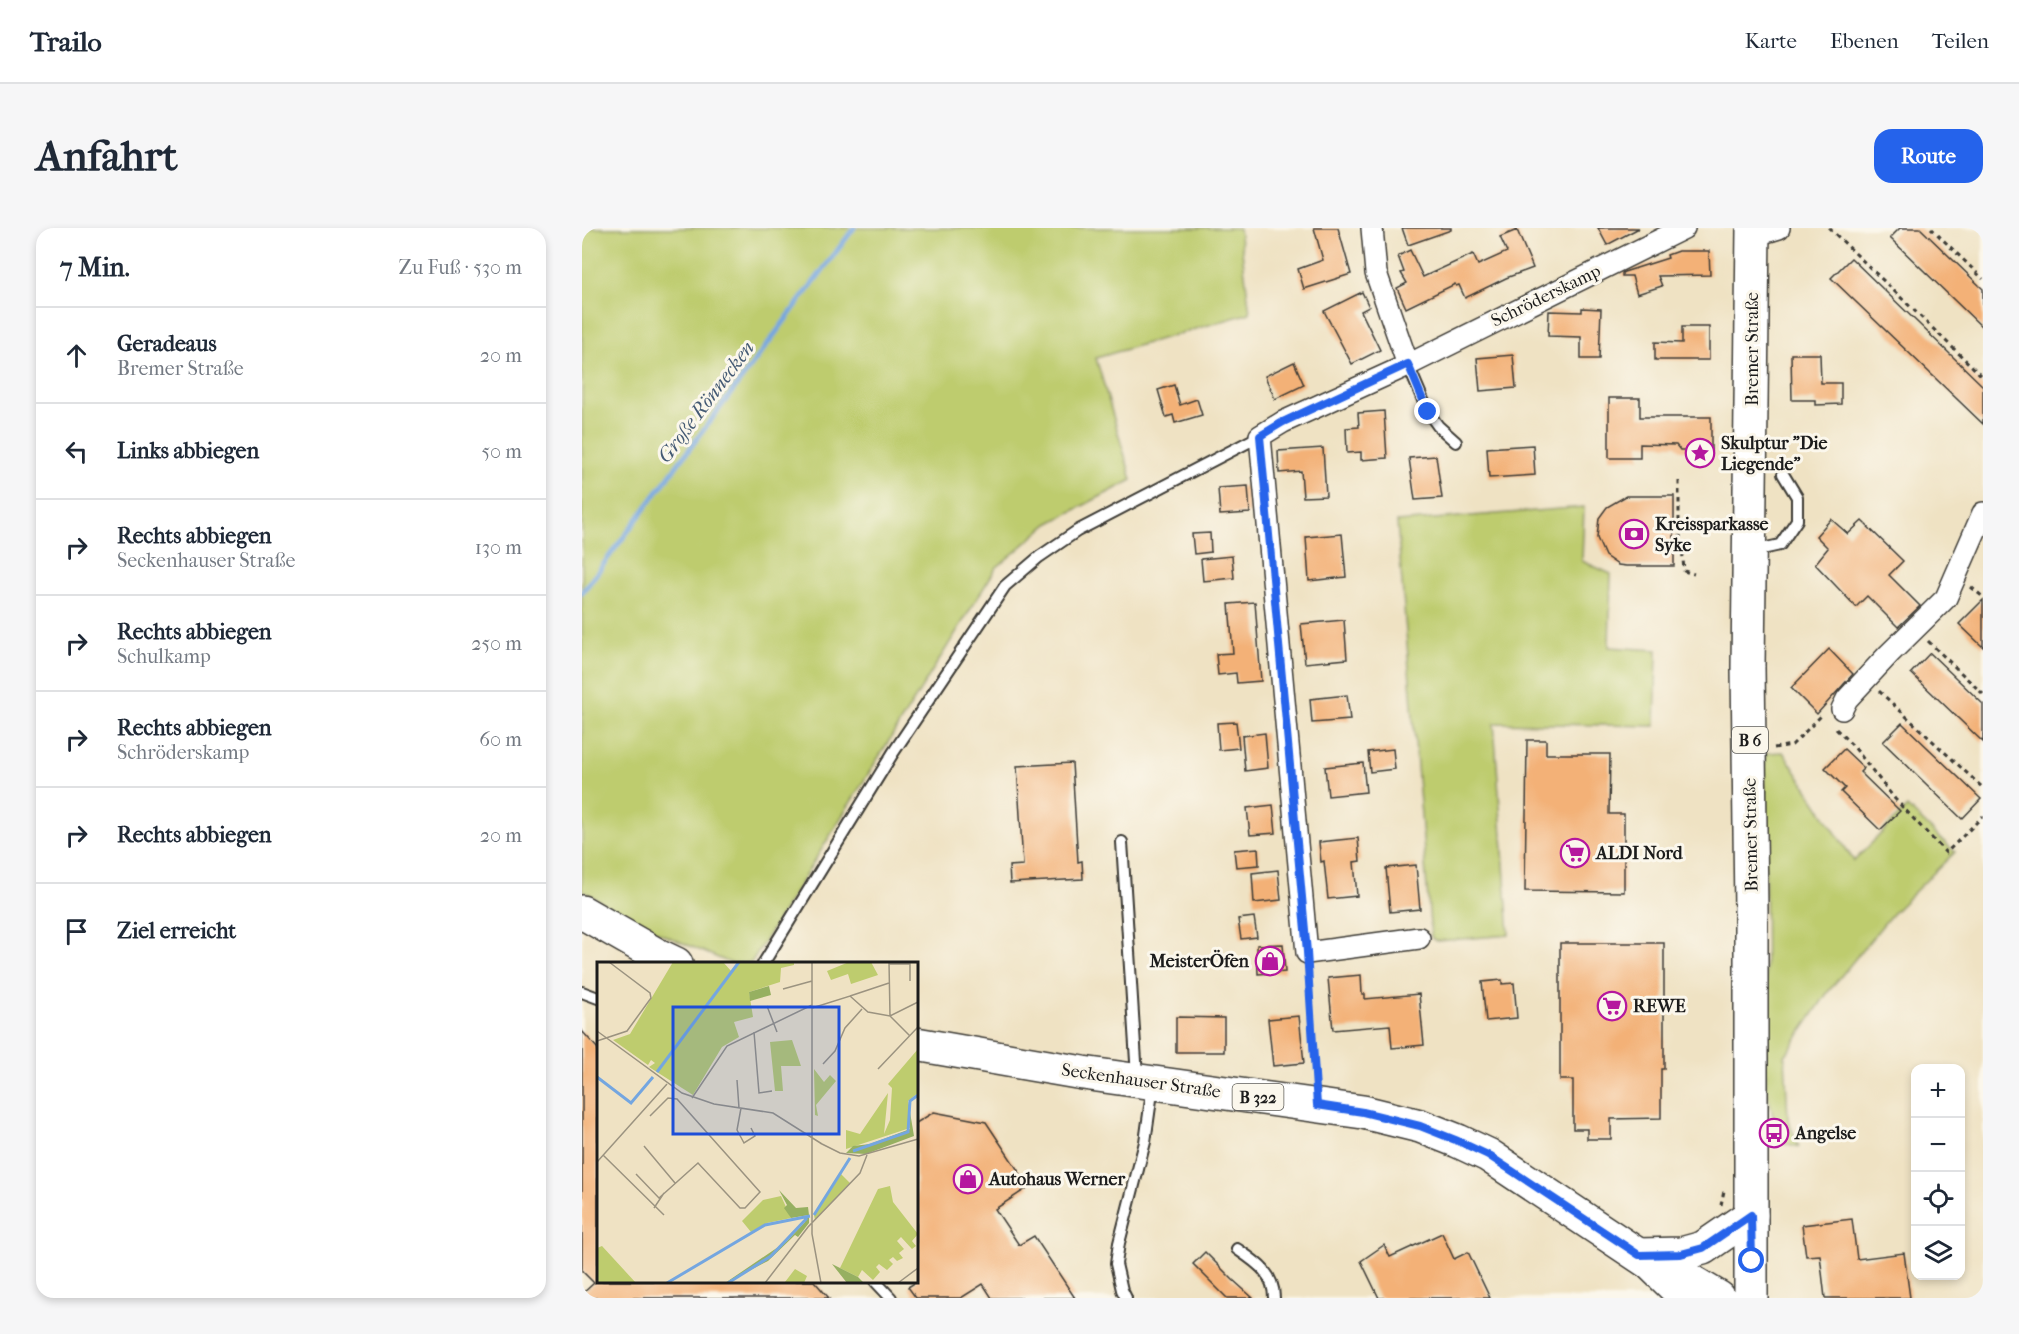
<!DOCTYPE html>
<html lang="de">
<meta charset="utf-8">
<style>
body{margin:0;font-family:"IM FELL French Canon",serif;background:#f6f6f7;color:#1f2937}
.controls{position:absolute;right:18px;bottom:18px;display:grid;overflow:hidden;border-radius:12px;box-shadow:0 3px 9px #0003}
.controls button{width:54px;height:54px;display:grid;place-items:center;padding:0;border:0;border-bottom:2px solid #e0e1e3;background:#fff;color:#1f2937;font:30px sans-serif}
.stop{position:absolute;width:18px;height:18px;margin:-14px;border:4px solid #2563eb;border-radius:50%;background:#fff}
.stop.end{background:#2563eb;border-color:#fff;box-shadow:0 2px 6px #0008}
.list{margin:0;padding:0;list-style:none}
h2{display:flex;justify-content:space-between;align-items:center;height:78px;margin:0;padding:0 24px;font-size:26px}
h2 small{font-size:20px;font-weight:400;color:#747a83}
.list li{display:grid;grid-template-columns:39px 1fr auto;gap:18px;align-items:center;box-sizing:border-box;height:96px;padding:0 24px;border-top:2px solid #e0e1e3}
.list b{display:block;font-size:22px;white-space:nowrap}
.list p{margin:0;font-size:20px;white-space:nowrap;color:#747a83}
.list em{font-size:20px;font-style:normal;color:#747a83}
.icon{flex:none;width:33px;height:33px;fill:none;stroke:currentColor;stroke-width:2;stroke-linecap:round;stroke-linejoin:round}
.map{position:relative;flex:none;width:1401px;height:1070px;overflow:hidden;border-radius:18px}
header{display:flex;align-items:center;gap:36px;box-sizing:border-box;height:84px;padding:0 30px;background:#fff;border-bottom:2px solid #e0e1e3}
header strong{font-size:28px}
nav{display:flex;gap:33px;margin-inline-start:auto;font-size:21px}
.intro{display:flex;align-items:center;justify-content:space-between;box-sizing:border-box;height:144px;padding:0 36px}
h1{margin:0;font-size:42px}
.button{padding:15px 27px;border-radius:18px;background:#2563eb;color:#fff;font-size:21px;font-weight:700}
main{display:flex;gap:36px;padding:0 36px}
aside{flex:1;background:#fff;border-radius:18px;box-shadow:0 3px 9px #0003}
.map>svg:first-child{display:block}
</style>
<header>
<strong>Trailo</strong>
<nav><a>Karte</a><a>Ebenen</a><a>Teilen</a></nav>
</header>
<div class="intro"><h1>Anfahrt</h1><a class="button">Route</a></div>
<main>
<aside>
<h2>7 Min.<small>Zu Fuß · 530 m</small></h2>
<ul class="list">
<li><svg class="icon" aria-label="ahead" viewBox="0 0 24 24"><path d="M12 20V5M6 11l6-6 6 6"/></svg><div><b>Geradeaus</b><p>Bremer Straße</p></div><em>20 m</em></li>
<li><svg class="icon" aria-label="left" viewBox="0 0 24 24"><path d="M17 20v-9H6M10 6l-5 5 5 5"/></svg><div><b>Links abbiegen</b></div><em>50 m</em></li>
<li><svg class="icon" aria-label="right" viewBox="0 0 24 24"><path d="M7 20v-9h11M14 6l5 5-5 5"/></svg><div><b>Rechts abbiegen</b><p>Seckenhauser Straße</p></div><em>130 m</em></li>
<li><svg class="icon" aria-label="right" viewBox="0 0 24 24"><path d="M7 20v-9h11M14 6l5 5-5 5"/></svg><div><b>Rechts abbiegen</b><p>Schulkamp</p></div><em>250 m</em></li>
<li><svg class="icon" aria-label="right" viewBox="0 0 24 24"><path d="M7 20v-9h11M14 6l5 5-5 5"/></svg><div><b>Rechts abbiegen</b><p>Schröderskamp</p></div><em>60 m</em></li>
<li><svg class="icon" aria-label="right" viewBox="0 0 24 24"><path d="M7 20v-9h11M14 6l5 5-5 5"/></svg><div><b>Rechts abbiegen</b></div><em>20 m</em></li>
<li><svg class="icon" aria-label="arrive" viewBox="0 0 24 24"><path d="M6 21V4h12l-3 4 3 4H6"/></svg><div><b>Ziel erreicht</b></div></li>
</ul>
</aside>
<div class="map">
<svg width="1401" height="1070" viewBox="0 0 1401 1070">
<rect width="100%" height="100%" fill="#fbf7ec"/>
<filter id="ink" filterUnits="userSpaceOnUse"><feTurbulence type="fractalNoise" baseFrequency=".0167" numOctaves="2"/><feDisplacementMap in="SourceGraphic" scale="12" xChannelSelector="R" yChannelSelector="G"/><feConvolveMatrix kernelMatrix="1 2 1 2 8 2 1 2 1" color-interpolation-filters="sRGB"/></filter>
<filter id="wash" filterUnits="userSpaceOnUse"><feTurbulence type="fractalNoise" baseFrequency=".008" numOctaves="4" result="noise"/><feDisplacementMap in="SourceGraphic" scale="24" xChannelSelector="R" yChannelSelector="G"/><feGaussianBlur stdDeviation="1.35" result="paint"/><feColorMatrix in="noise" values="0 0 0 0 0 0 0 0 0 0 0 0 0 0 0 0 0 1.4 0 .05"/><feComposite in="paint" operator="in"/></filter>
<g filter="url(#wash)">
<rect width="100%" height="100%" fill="#efe2c3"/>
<g fill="#becc6e" stroke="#6d7445" stroke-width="1.5">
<polygon points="0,0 657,0 668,85 514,130 550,252 466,296 414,340 169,735 148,735 56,696 0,662"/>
<polygon points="1002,279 1000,333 1029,346 1027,419 1075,422 1073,498 912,495 927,707 855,713 849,709 815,294"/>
<polygon points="1201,524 1272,633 1325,579 1373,624 1309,687 1246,764 1203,828 1206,892 1217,919 1195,913 1193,894 1184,861 1183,525"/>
</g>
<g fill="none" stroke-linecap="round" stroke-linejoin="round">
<polyline stroke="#74a6e0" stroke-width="5" points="0,365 272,0"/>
</g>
<g id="blocks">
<g fill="#f3b177">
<polygon points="732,0 756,0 769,46 722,61 716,41 741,32"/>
<polygon points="820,0 869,0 869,2 826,17"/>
<polygon points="1016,0 1057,0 1025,17"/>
<polygon points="1318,0 1338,0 1401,61 1401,100 1308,10"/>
<polygon points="935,2 951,40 924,50 883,70 877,57 874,58 873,56 824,80 815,60 825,55 819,45 822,44 816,28 828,22 841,49 891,26 896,37 925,24 918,9"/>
<polygon points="1096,23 1127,23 1128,47 1076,48 1080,58 1055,66 1050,48 1040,48 1040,45 1042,44 1086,30 1085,27"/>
<polygon points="1269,30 1401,158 1401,196 1249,50"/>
<polygon points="780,64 787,79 779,83 798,122 770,136 742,83"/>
<polygon points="1000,80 1019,81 1017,131 999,131 999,109 966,108 967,83 1000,84"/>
<polygon points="1100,99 1127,99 1127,132 1073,132 1073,114 1100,115"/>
<polygon points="1209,126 1238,126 1239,155 1259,155 1259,176 1234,177 1234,172 1210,172"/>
<polygon points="931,127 934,160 898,163 895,130"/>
<polygon points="712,134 722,157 693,171 683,148"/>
<polygon points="592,157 598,177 615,171 620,187 593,195 591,187 584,189 576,162"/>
<polygon points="1027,170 1058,170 1058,189 1129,189 1129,222 1098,222 1094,217 1058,216 1058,230 1027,230"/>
<polygon points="802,183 805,230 779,232 779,224 765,225 764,200 777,199 776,185"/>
<polygon points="951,217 953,247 907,250 905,220"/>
<polygon points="741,220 744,268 721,269 719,243 697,245 696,223"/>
<polygon points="854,228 860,270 833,272 827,230"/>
<polygon points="666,258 668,285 638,287 636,260"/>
<polygon points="1044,268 1092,268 1092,338 1044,338 1036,337 1023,328 1015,310 1017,290 1025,279"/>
<polygon points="1249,291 1266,306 1280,293 1321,333 1307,347 1338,378 1316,399 1285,368 1274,379 1233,336 1246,320 1234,308"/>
<polygon points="628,305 629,324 612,326 610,306"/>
<polygon points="760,306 764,349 727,353 724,309"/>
<polygon points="650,328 652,350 621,353 619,331"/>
<polygon points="1401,372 1401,419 1377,396"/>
<polygon points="673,374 679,453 655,455 654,445 636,447 634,426 651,425 647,376"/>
<polygon points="762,392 765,431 723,435 719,396"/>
<polygon points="1247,421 1271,446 1235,486 1209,460"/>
<polygon points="1348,425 1401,476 1401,514 1329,445"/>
<polygon points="765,467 768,492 730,495 728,471"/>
<polygon points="654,494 657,520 637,522 635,495"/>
<polygon points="1320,495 1399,571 1380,591 1301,514"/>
<polygon points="683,505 686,540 663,543 660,508"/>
<polygon points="945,512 964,512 964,526 1028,526 1027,586 1042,586 1042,664 943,663"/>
<polygon points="811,521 813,541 788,544 786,524"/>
<polygon points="1262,521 1282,540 1278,544 1318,583 1298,602 1259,564 1263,560 1243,540"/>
<polygon points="490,535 496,634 500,633 501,651 428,655 427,638 441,637 435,538"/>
<polygon points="781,535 784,564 746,568 743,539"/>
<polygon points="691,577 694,605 668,607 665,580"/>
<polygon points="776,610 778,633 772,634 775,668 746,671 742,633 739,634 737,614"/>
<polygon points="676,620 677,637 654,639 652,622"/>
<polygon points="834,637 838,681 808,684 804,640"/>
<polygon points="696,642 699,672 672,675 670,645"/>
<polygon points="672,689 675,709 659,711 656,691"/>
<polygon points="978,715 1082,715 1082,841 1079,841 1079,890 1029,891 1029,911 1005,911 1005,901 991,901 991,852 978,852"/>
<polygon points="701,716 703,744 676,746 675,717"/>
<polygon points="779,747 780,766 783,766 783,771 837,766 842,817 810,820 808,797 751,802 746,750"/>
<polygon points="920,752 920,756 932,755 935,790 904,793 900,754"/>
<polygon points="717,788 722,835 691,838 686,791"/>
<polygon points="594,789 642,790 642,824 594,824"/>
<polygon points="0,803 16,821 16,1053 232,1053 247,1070 0,1070 0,1066 12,1055 0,1043"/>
<polygon points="352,884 404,894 447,959 413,981 437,1017 452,1008 493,1070 410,1070 401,1056 379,1070 334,1070 326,1059 334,1054 334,895"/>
<polygon points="1270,991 1275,1031 1322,1025 1328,1070 1243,1070 1238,1027 1224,1028 1220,997"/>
<polygon points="860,1005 872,1031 886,1024 908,1070 797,1070 779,1033 802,1017 808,1029"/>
<polygon points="623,1024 651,1052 671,1070 645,1070 611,1036"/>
</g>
</g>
</g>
<g filter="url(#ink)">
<use href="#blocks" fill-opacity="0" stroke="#3c3a35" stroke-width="1.5"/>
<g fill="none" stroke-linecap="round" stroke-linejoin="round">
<g stroke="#3c3a35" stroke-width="14">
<g id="lane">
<polyline points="826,137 846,184 856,198 874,214"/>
<polyline points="1171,323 1198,317 1215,292 1215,269 1201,246"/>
<polyline points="540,614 555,849"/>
<polyline points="181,736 311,525 423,358 457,329 495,303 678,208"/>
<polyline points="0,764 16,770"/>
<path d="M655,1021C674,1034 692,1045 692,1070"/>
<polyline points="294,1054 309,1070"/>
<polyline points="544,1070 540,1062 534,1036 537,1015 563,914 571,857"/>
</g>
</g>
<g stroke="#3c3a35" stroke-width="24">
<g id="street">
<polyline points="790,0 794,45 826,137"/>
<polyline points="1171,8 1197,0"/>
<polyline points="1260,481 1265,471 1307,426 1364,370 1401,285"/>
<polyline points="837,710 725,725 678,208 701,194 826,137 1102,0"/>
</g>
</g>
<g stroke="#3c3a35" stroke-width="36">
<g id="primary">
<polyline points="0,684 75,727 94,736"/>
<polyline points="334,816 501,845 781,884 838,898 876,913 906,927 1068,1035 1104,1070"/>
<polyline points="1057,1027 1099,1026 1121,1020 1169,987"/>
<polyline points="1087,1040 1137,1070"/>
<polyline points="1169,1070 1169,682 1166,439 1171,0"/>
</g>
</g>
<g stroke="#3c3a35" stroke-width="3" stroke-dasharray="4.5 4.5" stroke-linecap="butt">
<polyline points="1247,0 1401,149"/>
<polyline points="1349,0 1401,51"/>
<polyline points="1097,253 1097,302 1100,319 1102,343 1112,346"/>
<polyline points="1090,302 1142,302"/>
<polyline points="1389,359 1401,369"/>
<polyline points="1346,413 1401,466"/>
<polyline points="1297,463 1401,560"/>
<polyline points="1254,501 1272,519 1313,571 1364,625 1401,588"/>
<polyline points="1192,520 1210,517 1241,486"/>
<polyline points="726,744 734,851"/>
<polyline points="1139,977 1142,963"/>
</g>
<use href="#lane" stroke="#fff" stroke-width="10"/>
<use href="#street" stroke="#fff" stroke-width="21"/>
<use href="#primary" stroke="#fff" stroke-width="33"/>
</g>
</g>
<g fill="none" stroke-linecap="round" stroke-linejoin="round" filter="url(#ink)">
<polyline stroke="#2563eb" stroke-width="8" points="846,184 826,136 701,194 678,208 725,724 735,877 781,884 838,898 876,913 906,927 1057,1027 1099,1026 1121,1020 1169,987 1170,1033"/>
</g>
<defs>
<g id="sight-ring" transform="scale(1.5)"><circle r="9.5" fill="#fbf7ec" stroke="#b5179e" stroke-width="1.5"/><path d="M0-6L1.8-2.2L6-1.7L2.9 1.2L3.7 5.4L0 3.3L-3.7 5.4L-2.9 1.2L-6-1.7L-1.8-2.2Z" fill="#b5179e"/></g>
<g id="bank-ring" transform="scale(1.5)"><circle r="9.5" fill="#fbf7ec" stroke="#b5179e" stroke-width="1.5"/><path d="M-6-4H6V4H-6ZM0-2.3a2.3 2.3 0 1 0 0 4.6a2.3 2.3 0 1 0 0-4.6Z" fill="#b5179e"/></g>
<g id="supermarket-ring" transform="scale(1.5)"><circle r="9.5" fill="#fbf7ec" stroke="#b5179e" stroke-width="1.5"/><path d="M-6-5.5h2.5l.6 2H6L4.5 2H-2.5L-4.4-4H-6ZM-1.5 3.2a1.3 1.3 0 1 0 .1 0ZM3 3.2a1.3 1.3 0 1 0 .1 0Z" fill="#b5179e"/></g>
<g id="shop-ring" transform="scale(1.5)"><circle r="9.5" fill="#fbf7ec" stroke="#b5179e" stroke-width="1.5"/><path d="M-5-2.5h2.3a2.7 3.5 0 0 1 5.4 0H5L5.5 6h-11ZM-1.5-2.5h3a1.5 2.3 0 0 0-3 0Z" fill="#b5179e"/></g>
<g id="bus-ring" transform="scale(1.5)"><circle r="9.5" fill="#fbf7ec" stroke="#b5179e" stroke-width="1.5"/><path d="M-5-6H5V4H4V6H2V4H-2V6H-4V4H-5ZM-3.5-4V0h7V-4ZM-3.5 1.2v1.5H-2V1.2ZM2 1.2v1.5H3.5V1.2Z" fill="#b5179e"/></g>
</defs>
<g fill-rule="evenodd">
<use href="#sight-ring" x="1118" y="225"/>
<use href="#bank-ring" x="1052" y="306"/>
<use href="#supermarket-ring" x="993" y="625"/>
<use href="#shop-ring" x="688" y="733"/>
<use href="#supermarket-ring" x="1030" y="778"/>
<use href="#bus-ring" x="1192" y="905"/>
<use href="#shop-ring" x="386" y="951"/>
</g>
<g text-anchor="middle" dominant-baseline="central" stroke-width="6" stroke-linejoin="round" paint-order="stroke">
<g fill="#fbf7ec" stroke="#5f5e5a" stroke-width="1.5">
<rect x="1150" y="499" width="36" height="26" rx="4.5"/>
<rect x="650.5" y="856" width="51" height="26" rx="4.5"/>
</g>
<g font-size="16" font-weight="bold" fill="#1c1c1c">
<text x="1168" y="512">B 6</text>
<text x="676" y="869">B 322</text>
</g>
<g font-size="18" fill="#1c1c1c" stroke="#fbf7ec">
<text transform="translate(964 68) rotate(-26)">Schröderskamp</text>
<text transform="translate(1170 121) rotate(-90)">Bremer Straße</text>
<text transform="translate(1169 607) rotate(-91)">Bremer Straße</text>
<text transform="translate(559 853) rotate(8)">Seckenhauser Straße</text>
</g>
<g font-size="18" font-weight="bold" fill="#1c1c1c" stroke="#fbf7ec" text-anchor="start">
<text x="1139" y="215">Skulptur "Die<tspan x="1139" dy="21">Liegende"</tspan></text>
<text x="1073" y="296">Kreissparkasse<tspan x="1073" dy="21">Syke</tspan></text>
<text x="1014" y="625">ALDI Nord</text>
<text x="667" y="733" text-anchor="end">MeisterÖfen</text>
<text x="1051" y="778">REWE</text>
<text x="1213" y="905">Angelse</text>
<text x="407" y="951">Autohaus Werner</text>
</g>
<g font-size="20" font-style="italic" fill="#445a74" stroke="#fbf7ec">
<text transform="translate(124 174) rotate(-53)">Große Rönnecken</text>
</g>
</g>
<g transform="translate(15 734)">
<rect width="321" height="321" fill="#efe2c3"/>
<path d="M76,0H126L135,10L143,0H197V3L184,6L183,20L152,30L156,55L137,60L142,75L125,85L96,133L52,105L58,101L54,98L51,103L16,78L33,72ZM252,0H274L281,13L254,22L251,12L234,18L230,9ZM195,78L204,104H184L186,129H178L173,80ZM321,87V131L311,139L313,166L249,187V168L263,172L291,131L287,172L293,158L295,126L291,122ZM217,107L227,120L233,113L239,119L219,143L221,154L218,153ZM244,212L253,221L218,258L217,253ZM293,224L296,240L321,272L315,279L319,284L315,287L304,275L300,279L307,287L302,291L306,296L300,299L296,295L292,298L296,302L290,308L282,302L279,305L283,310L276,318L265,308L261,315L243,306L281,227ZM184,234L194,256L170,261L154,270L145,259L166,238ZM5,284L39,321H0V286ZM198,307L210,314L207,321L188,320Z" fill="#becc6e"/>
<path d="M172,24L174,33L153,39L152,30ZM311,138L317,174L269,192L249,191L256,184L273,182L313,167ZM182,228L199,246L211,245L212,253L194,256L187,246L190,243ZM212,255V261L201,275L198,273L171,299L128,321L190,279L208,260L207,256ZM235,302L261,315L267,321H250Z" fill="#96b061"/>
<path fill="none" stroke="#74a6e0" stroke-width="3" d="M60,110L142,0M0,115L34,141L56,115M256,189L311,170L313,139L321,133M217,253L253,196M70,321L168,263L213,254M131,321L174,294L210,256"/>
<path fill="none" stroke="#9b9380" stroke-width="1.5" d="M215,0V272L224,321M292,0L293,54L313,74M292,2H313V19M186,27L215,19M253,34L292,21M170,44L180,70M215,46L253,34L271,50L293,54L321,40M0,69L85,131L117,142L176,151L225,182M157,70L162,131L175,129M0,79L30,69L54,36L53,31L12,0M226,102L238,89L248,66L265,47M281,107L321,65M140,118L142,146M95,136L130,84L215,43M144,146L140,168L147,181L158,174L154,166M223,181L243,191L262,194L321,177M47,184L78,221M6,193L67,253M0,200L70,122M39,212L62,236L101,201L143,246H148L163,230L80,137L71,136L53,154M57,246L67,231M168,321L211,265L263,211L270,193M301,321L321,306"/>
<path fill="#1d4ed8" fill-opacity="0.15" stroke="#1d4ed8" stroke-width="3" d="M76,45H242V172H76Z"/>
<rect width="321" height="321" fill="none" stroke="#1c1c1c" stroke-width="3"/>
</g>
</svg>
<div class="controls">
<button>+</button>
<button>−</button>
<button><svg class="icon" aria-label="locate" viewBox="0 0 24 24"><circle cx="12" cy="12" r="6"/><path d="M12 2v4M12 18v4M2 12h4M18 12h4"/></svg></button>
<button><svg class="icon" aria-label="layers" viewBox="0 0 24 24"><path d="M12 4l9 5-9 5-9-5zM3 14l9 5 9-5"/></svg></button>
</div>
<div class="stop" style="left:1170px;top:1033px"></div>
<div class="stop end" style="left:846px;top:184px"></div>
</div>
</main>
